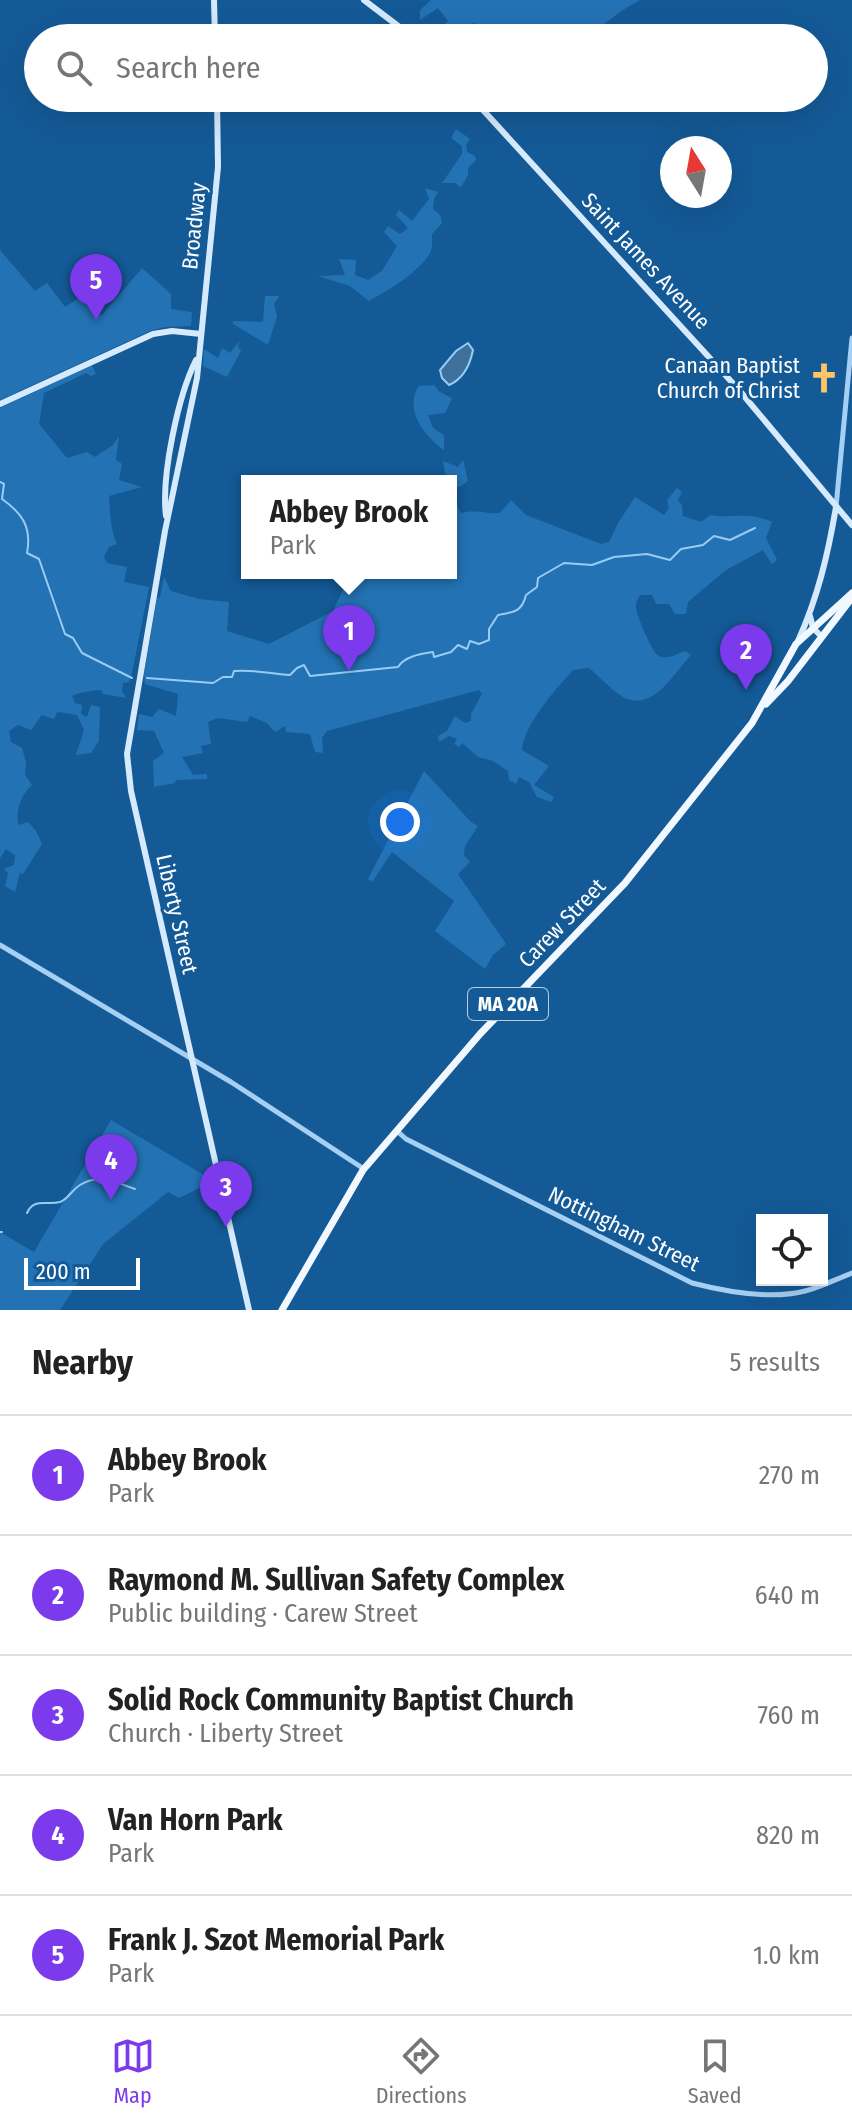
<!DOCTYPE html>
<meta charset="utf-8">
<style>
body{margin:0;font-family:"Fira Sans Condensed",sans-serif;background:#f2f2f2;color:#222}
.controls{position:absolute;right:24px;bottom:24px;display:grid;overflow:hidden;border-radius:0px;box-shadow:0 8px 32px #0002}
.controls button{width:72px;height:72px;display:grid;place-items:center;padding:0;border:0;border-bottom:2px solid #e0e0e0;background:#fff;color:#222;font:40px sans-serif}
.compass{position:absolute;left:660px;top:136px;width:72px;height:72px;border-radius:50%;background:#fff;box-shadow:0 8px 32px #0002;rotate:349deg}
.scale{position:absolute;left:24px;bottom:20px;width:116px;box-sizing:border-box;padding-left:8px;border:4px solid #fff;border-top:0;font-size:22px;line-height:28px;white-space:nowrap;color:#fff;-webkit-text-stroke:6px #145a97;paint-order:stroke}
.you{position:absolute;left:400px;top:822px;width:28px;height:28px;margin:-20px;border:6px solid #fff;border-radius:50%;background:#1a73e8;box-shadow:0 0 0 12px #1a73e833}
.badge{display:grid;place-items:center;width:52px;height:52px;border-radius:50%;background:#7c3aed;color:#fff;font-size:26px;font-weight:700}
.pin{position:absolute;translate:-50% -66px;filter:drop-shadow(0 2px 4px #0008)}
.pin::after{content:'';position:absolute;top:42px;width:28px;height:24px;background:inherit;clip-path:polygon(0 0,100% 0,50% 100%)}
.popup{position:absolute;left:241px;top:475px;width:216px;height:104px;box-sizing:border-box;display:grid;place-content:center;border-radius:0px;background:#fff;filter:drop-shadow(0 2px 6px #0005);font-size:26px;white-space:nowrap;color:#767676}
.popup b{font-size:30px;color:#222}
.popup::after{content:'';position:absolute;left:50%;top:100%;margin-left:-16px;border:16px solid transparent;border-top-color:#fff}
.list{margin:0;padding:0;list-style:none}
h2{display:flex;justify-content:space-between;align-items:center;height:104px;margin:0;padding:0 32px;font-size:34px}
h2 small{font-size:26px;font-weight:400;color:#767676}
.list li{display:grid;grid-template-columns:52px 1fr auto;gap:24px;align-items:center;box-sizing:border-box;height:120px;padding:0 32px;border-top:2px solid #e0e0e0}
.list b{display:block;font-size:30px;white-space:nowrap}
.list p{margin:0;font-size:26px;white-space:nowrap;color:#767676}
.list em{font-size:26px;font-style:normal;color:#767676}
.icon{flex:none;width:44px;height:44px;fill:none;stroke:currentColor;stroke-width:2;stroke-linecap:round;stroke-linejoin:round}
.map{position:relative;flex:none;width:852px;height:1310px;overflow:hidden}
.search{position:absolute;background:#fff;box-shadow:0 8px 32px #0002;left:24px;right:24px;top:24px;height:88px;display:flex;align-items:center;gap:20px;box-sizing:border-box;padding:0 28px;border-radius:44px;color:#767676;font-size:30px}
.sheet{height:704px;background:#fff}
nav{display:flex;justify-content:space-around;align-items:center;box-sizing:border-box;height:112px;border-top:2px solid #e0e0e0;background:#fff;font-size:22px;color:#767676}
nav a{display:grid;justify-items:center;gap:4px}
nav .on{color:#7c3aed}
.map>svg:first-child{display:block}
</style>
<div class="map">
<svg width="852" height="1310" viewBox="0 0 852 1310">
<rect width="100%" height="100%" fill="#145a97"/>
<g fill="#2373b4">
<path d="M431,0H640L623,10L585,38H476L483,31L474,23C453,28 454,38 430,38L448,21L438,8L420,20V10Z"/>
<polygon points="456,129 470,139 466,145 467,152 475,156 476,160 468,168 468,175 461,187 455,183 442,183 462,154 462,146 451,138"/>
<path d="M425,188L438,192L434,199L433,209L440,215L442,223L432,234C432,240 433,247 430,253C417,274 390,289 369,301L350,286L318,276L345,275L339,259L356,260L355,275L368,280L382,271L397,246L384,232L388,226L400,234L408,228L396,215L399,210L412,221L429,199Z"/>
<polygon points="0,250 35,291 47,283 65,307 82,296 98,314 102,315 142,268 171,294 171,309 192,312 191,326 165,327 150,331 0,400"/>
<polygon points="265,296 279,296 274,304 277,317 268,345 233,324 233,321 263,322"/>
<polygon points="240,340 238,346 241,351 227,377 203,366 204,349 218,358 222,348 230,353"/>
<path d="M92,365L96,374L91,376L86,373L44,393L39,424L67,458L87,452L95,457L113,445L119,436L116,460L122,464L119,480L142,487L109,496C110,512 110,529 117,544L109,547L104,557L107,563L127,567L124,582L149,587L132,673L129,682L123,683L122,692L127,698L103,694L101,690C96,690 76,693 72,696L75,703L82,705L81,714L87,717L91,705L100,707L99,741L91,753L76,755L84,730L77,715L57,712L54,719L42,715L31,730L18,725L9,731L11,742L22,748L26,762L25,775L32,785C20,796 16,809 18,825L28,822L36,831L42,844L23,874L20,873L15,892L5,886L8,873L4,869L14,865L15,855L6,849L0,858V408Z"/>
<path d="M434,385L440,392L452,398L445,413L428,415L433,428L444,435V450C425,437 403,409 419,386Z"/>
<polygon points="463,460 468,481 460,487 452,486 445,473 443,461 458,467"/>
<path d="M677,488L682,492L678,500L682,505L683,516L701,522L710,515C736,519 747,511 772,522L766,538L777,560L772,564L763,550L726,570L688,602L686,614H675L669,604H656L652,595H640C637,601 636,602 636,608C637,616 652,653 659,656C667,660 677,654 685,651L691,655C674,673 653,713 623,697C611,690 600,677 589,668L573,670C556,689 524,724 522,750L549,766L534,785L554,797L551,802L537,797L529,782L519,777L516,784L509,780L508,771L493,761L478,757L462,743L459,747L454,744L457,739L449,736L439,742L438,736L447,731L455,716L465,723L471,721V714L482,694L479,690L327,731L322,738L323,753L315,752L310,734L286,732L285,726L275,732L267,723L250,716L247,722L218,718L208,722L211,744L201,746L203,753L182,757L193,775L207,774V779L176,780L175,783L154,787L153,761L164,753L154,731L137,730L139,714L152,717L159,709L176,716L178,694L145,684L144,675L157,598L160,597L164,577L171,591L199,599L229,602L227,631L269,644L333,611L347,581L358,573H451L452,496L461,513C476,509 485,514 500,513L511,500L526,515L601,544L609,542L618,523L635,497L664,515L669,508L667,500Z"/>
<polygon points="424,771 471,822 478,826 465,846 464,855 470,862 458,874 506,944 493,955 485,969 435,931 454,901 392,852 372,882 368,879"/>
<polygon points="111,1120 214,1181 179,1198 168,1192 103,1244 60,1310 0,1310 0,1232 34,1252"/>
</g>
<path fill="#3e709c" stroke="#98ccf5" stroke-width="2" d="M468,343L473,350C470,365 463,379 449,385L442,378L440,370L456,351Z"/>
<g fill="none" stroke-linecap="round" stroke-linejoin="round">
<g stroke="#98ccf5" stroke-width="2">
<path d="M0,482L4,484L2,499C22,513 32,527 27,553L39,559L65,634L73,638L82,653L132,678"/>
<path d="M147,678L213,683L223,677H232L234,671C254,669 270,674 290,675L297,668L304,665L310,676L398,667C405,656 421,654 433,652L434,657L451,652L458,645L467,649L470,641L479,644L489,640V629L498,615C514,612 522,612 526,595L537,587L538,578L564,563L592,565L614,557L647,554L670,560L681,549L703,545L714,536L730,540L755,528"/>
<path d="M27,1213C34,1197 47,1206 60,1202C68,1199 72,1190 80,1185C98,1173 116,1182 135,1189"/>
<polyline points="0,1232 2,1232"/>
</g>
<g stroke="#a6d0f3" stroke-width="5">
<polyline points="836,507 852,338"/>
<polyline points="0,945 231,1082 364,1169"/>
<path d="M397,1131L406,1139L692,1283C727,1292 770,1300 805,1291C821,1287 836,1279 852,1273"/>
</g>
<g stroke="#d5eafc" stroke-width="6">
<polyline points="214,0 215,38"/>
<polyline points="364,0 414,38"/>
<polyline points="217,98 218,167 197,378 165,531 127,754 131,791 249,1310"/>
<polyline points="472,98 739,390 852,525"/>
<polyline points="0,404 153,334 172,331 201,334"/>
<path d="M166,516C161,476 178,396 196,360"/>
<polyline points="810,616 813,628 822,637"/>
<path d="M798,641C818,597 828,554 836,507"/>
</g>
<g stroke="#f1f8ff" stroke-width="7">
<polyline points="766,704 788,681 851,599"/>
<polyline points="282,1310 363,1170 480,1034 625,883 752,723 796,644 852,593"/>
</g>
</g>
<defs>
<g id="church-bare" transform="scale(2.4)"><path d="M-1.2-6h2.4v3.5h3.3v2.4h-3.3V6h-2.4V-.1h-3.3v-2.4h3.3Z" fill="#ffc467" stroke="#145a97" stroke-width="2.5" paint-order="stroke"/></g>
</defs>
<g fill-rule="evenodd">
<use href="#church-bare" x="824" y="378"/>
</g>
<g text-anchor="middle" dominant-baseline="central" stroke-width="6" stroke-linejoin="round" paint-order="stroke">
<rect fill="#145a97" stroke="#b8cee0" stroke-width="2" x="468" y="988" width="80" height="32" rx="6"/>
<g font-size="20" font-weight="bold" fill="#fff">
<text x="508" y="1004">MA 20A</text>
</g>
<g font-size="22" fill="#fff" stroke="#145a97">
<text transform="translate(194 226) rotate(-84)">Broadway</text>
<text transform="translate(646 261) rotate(47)">Saint James Avenue</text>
<text transform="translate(177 914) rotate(77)">Liberty Street</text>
<text transform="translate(562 923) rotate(-46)">Carew Street</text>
<text transform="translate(624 1229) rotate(26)">Nottingham Street</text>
</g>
<g font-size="22" fill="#fff" stroke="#145a97" text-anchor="end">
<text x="800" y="365">Canaan Baptist<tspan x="800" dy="25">Church of Christ</tspan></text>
</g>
</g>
</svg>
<div class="controls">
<button><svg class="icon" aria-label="locate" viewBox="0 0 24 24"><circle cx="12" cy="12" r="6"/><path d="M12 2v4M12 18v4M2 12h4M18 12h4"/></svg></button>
</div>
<svg class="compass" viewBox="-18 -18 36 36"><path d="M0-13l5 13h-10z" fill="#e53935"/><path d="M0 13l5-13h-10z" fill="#767676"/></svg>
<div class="scale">200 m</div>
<div class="you"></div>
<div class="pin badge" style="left:349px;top:671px">1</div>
<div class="popup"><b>Abbey Brook</b>Park</div>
<div class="pin badge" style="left:746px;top:690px">2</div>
<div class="pin badge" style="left:226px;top:1227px">3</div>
<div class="pin badge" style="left:111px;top:1200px">4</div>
<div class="pin badge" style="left:96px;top:320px">5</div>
<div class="search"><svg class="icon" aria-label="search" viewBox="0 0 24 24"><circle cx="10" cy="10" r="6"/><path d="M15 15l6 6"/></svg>Search here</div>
</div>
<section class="sheet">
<h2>Nearby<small>5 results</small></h2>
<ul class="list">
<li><span class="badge">1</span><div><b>Abbey Brook</b><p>Park</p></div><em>270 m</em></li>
<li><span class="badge">2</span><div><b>Raymond M. Sullivan Safety Complex</b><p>Public building · Carew Street</p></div><em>640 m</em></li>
<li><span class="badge">3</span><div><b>Solid Rock Community Baptist Church</b><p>Church · Liberty Street</p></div><em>760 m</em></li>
<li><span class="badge">4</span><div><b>Van Horn Park</b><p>Park</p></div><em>820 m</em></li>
<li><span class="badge">5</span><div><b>Frank J. Szot Memorial Park</b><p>Park</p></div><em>1.0 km</em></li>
</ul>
</section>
<nav>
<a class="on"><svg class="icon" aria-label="map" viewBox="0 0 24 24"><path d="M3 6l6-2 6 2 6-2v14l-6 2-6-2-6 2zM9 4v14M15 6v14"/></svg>Map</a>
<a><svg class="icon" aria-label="directions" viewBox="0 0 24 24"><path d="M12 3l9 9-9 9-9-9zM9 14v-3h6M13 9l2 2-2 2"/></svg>Directions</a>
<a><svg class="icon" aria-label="saved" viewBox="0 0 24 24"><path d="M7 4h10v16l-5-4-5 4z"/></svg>Saved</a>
</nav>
